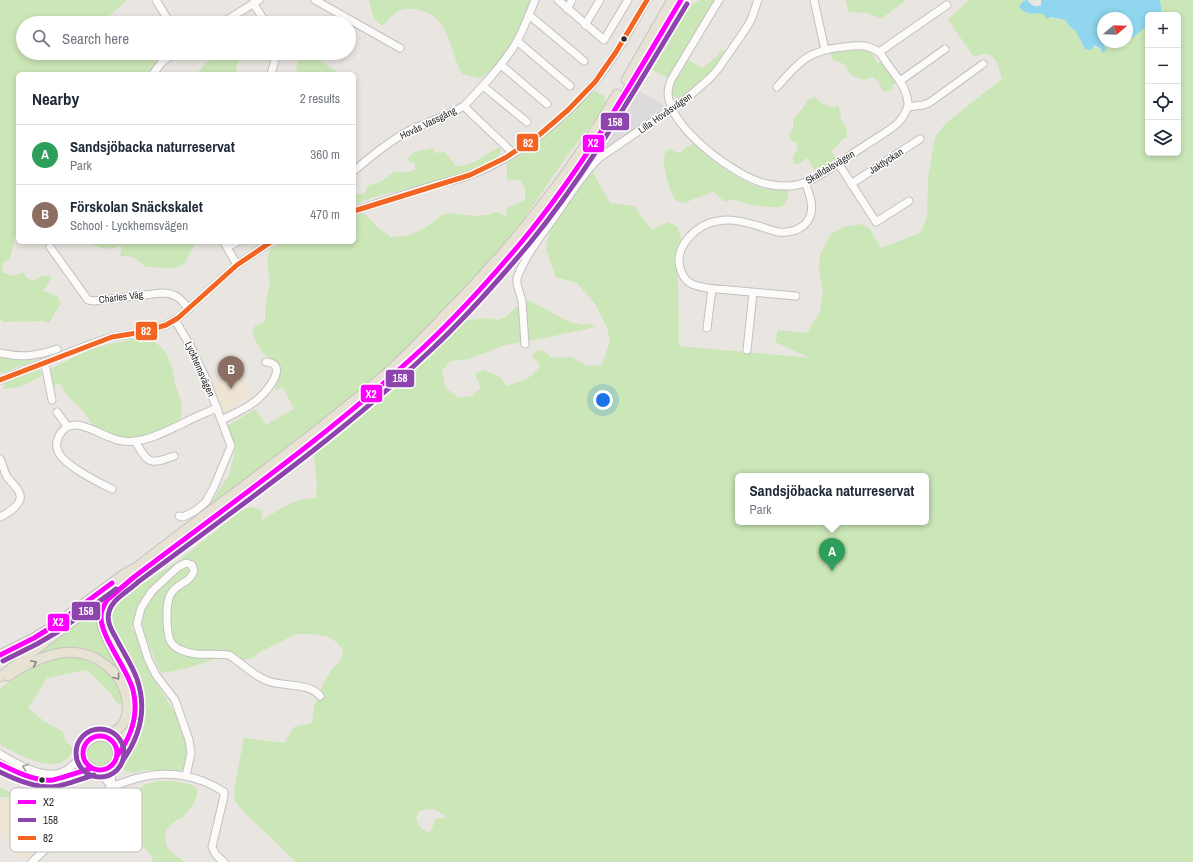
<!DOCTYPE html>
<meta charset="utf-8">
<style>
body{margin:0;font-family:"Archivo Narrow",sans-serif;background:#f2f2f3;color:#1f2937}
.controls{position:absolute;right:12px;top:12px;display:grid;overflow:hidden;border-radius:6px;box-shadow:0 2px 6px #0003}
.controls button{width:36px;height:36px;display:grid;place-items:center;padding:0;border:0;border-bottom:1px solid #e0e1e3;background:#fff;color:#1f2937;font:20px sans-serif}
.compass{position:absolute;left:1097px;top:12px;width:36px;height:36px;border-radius:50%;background:#fff;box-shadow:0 2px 6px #0003;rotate:71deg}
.you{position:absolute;left:603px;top:400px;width:14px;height:14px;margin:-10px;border:3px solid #fff;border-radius:50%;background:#1a73e8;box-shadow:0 0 0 6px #1a73e833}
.badge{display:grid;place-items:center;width:26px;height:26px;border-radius:50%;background:#1a73e8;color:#fff;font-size:13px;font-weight:700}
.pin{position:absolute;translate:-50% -33px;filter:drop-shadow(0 1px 2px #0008)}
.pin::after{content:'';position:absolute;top:21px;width:14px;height:12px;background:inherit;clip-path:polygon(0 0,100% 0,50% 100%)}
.popup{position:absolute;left:735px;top:473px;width:194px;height:52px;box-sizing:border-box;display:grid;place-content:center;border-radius:6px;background:#fff;filter:drop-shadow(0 1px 3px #0005);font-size:13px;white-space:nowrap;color:#747a83}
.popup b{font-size:15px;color:#1f2937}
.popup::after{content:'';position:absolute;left:50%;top:100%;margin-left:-8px;border:8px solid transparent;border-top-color:#fff}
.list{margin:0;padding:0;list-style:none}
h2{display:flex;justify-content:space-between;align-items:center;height:52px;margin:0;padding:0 16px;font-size:17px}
h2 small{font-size:13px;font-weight:400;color:#747a83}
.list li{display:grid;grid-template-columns:26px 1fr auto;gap:12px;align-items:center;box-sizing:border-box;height:60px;padding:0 16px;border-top:1px solid #e0e1e3}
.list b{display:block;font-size:15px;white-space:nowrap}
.list p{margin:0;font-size:13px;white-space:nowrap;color:#747a83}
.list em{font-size:13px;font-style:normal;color:#747a83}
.icon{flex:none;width:22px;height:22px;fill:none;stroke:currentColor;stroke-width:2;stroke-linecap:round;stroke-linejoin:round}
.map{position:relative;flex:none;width:1193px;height:862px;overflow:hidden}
.search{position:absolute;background:#fff;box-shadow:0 2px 6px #0003;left:16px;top:16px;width:340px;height:44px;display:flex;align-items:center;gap:10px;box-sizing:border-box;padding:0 14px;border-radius:22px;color:#747a83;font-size:15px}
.panel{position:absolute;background:#fff;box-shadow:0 2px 6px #0003;left:16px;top:72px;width:340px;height:172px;border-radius:6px}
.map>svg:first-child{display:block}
</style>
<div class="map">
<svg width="1193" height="862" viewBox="0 0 1193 862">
<rect width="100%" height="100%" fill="#e9e5e0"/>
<polygon fill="#dddadc" points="634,88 664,105 645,123 611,146 606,148 601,147 621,116"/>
<g fill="#ede4d4">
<polygon points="239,370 252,396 223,413 222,411 211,383 224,374"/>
<polygon points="7,799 33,804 57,831 37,848 30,857 23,860 0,834 0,800"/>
</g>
<g fill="#cbe6b7" fill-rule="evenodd">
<path d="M0,0H127L108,17L109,23H23V53H143L148,56L156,55C158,65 154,68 148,74H18V225L10,258L3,263L2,272L13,276L23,273L28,279L35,280C42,275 45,274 52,278L43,291L57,296L61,303L49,323L40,321L3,322L0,318Z"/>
<path d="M369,0H532L510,46L492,70L480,78L462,74C450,52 450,17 420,10C413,9 407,8 401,10C393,13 388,21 382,26L373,17Z"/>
<path d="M700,0H715C709,18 695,32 685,48C679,58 674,68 668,78L650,69L656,57L681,15L691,5Z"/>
<polygon points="845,0 906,0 881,19 867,13 849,12"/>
<path d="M969,0H1026L1022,2V10L1029,13L1039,12L1054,19L1065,20L1070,27L1075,30L1085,49L1093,45L1096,48L1101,49L1108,42H1127V37L1131,39L1148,25V153H1178V15H1162L1160,0H1193V862H296L243,811L235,801L234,790L244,738L284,743L294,727L312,723L314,707L321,688L332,669L341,660L343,651L338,643L327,636L311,634H296L260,652L253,658L242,660L230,653C207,662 185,670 161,673L141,627H131C133,630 136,633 137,637C142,647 144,658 149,669C162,698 199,734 183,769L177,771L143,770L133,773L123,770C126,758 134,749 137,736C148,695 124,658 107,623L106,616L109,608L133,589L177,562L242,510L253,507L263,511L261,521C278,511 296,496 316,499L317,485L314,453L373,406L402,379L419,365L451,330L462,321L486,318L498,320L507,316L515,308L526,300L532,302L565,320L581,325L589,324L595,327L554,336L505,345L469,359L450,361L442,371L445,387L458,398L472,396L481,387L475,374L483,370L500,377L507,386C523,380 529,381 540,366L532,355L537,351L544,350L550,357L562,358L571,357L587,366L602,365L610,341L607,328L596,305L577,283L556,277L546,249L549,233L557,219L591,169L610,203L634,206L652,230L667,222L677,226L683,243L676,256L678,278L679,346L810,358L775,342L778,330L807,333L820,312L823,293L819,268L820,255L831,234L844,227L861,224L869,228L881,248L920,233L927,218L928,177L934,143L936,136L946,123L1002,79C998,63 994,47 974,57L948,20ZM738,476H926V522H738ZM427,809C436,809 441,812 447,818H436L430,833C422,830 419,827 416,819L418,812Z"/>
<polygon points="857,49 872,52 876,61 885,65 898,81 893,85 892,89 888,92 883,91 879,83 873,77 864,80 851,75 844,64 833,60 830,53"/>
<path d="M721,50L726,52L720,63L707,77L681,98L675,97C673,96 671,94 671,92C669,84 683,66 687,59L698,66L704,67L716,57Z"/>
<polygon points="220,53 243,53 237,65 236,74 196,74 206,63"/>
<polygon points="315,54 322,62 340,74 298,74 296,68 298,60 306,56"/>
<path d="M595,91L604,96L606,105L564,160L511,238L446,311L439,315L384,371L292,448L208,507L229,475L235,452L227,426L255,409L266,425L294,409L283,387L275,391L279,378V365C275,361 270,358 265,355C259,349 255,340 252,332L255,326L265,321V308L270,283L267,261L270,249L282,242H354V217L359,213L366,215L377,227L391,237L408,236L425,228L442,215L450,213L475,216L487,215L497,212L506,217L507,208L525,200V188L521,181L507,179V162L548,134L588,94Z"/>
<path d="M814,97C821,102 829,111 838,105L841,115L840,119C845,124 848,130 847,137L840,141L838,145L831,151L836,159L815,171L807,158L799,164H794L793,157L797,150V143L792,141L788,135L793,128V119L803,108L807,100Z"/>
<path d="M694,144C709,159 744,185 766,189C773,190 781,189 788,190V198L782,207C765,208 746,204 730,199L725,202L714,192L693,199L685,203L675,200C669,187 660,164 666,151L670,149L676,152L680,153L685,148Z"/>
<path d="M432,148L436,153L445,152L456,166C472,167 483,156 497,148L501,149C503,171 393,191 374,197C367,199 361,202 354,205V194H364L369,185L379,183L395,171C402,172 409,174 415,169V163L407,160L414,152Z"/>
<path d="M88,242H199L194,246L184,264L175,268L146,267L133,257L120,256L122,248L120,245C118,246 116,247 114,248C107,250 93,246 88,242Z"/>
<path d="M143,337C163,343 171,357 174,378C175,390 185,403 181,416C178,426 168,428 160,431C152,433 144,438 136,439C127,440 105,437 98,431C92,426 88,417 83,411C73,400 66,397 60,383L51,387L49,370L78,355L96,347Z"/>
<polygon points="0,356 12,359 37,360 5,372 0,373"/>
<path d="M39,368L42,375C29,384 19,388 3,389L4,381Z"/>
<path d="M97,608C93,630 114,659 124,678C113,664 94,646 74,647C60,649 45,655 32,659Z"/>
<path d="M75,656C101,664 121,677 123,706L116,702L112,695L87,670L47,678L28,708L45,722L63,732L65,740L73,749C62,780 19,755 0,744V688C23,673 47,657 75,656Z"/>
<circle cx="100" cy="754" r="13"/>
<path d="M159,781H172L189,784L195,787L197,790V796L192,806L183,817L175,821L166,830C163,849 170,852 185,862H152L153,858L122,821L121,804L125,796L133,791L147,784Z"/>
<path d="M0,787C22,803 53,798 79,799L77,807L72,813L56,804L43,802L29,803L16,798L0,797Z"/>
</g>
<path fill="#90d6ee" d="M1026,0H1027C1031,5 1035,8 1041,5V0H1160L1162,15H1148V25L1131,39L1127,37V18H1103V42H1108L1104,45L1106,50L1103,53L1101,49L1094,45L1092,50L1085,49L1075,30L1070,27L1065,20L1050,17L1047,19L1044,15L1039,13C1032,15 1024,13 1019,7L1022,2Z"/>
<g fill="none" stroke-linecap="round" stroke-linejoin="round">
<g stroke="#c2c1c2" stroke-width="9">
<g id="minor">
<polyline points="156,0 170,23"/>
<polyline points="315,0 400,48"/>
<polyline points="558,0 604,40 628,0"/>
<path d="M719,0L671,80C668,87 667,93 669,100C675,131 737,178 767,184C777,186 788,187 797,185C816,181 846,157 863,147C874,139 888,132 898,123C902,119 907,111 908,105C908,88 895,75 886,62C884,59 882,55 879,52C876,50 869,47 865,46C859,45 851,46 844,47C808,50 799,62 777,87"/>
<polyline points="814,0 825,50"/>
<polyline points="253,3 266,23"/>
<polyline points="567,9 572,0"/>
<polyline points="529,15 584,61"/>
<polyline points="222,23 259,0"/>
<polyline points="585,25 600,0"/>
<polyline points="517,41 570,86"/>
<polyline points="879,52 947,5"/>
<polyline points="501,65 547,104"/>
<polyline points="153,74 162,62 175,53"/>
<polyline points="271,74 277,53"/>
<polyline points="900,81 945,49"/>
<polyline points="483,86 527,122"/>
<polyline points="908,107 923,105 929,103 983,64"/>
<path d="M513,153L474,116L464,106C483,86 502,66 516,43C524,29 529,14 535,0"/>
<polyline points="838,163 876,222 909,201"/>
<path d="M354,171C371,156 390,141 410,130C428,122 447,116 464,106"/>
<polyline points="851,184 920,139"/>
<path d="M354,211C380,202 406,194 432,186C444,182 457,180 470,175C518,157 562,121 595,82C615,57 631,28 647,0"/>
<polyline points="224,242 237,265"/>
<path d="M50,247L88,300L94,301L161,293C176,293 180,298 189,309"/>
<polyline points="227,247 237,242"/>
<path d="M796,296C774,294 751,292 729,290C717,289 701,289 690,283C685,280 683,276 681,271C672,248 696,224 718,221C737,217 760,227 778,232C798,234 815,223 811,201C810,195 807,189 806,183"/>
<polyline points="175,320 192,349 205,377 231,446 214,487 206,502 195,511 183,517 179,516"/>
<polyline points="707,328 712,289"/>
<path d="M525,344L522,301L517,284V278C526,254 543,233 558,212C570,194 583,174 599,158L687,98L709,79L718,69L745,30L751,20L758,0"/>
<polyline points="747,350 753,293"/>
<path d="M0,353C22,358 36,356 57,349"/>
<polyline points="43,363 46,369 52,400"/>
<polyline points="0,380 91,344 112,337 143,332 166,325 178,318 237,265 271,242"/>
<polyline points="57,412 67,426"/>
<path d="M222,420C233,414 248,408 258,399C267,391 290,364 266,362"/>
<path d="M135,441C148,464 150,465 174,456"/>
<path d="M0,459C3,465 4,471 7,477C11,482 16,486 19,492C25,503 8,513 0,517"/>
<path d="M112,489C99,483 62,464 58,451C55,445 57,440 60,434C73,414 96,433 112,438C119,441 128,442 136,441C153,439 168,430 184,423C194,417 206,413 217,408"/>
<path d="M0,754C16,764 47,781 65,771C73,767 78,760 83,753"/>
<path d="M117,756C137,733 140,700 126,673"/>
<polyline points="0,764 18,773 35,778 52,780 92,768"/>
<path d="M97,770C109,771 120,761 116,749C109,723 70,744 87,764C90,768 94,768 98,770C104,775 106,782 112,786"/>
<path d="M186,776L191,753L189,740L175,700L156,675L148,659L137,624L141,608L152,591L178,567L186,563L192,565L194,571C190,583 178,583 172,592C166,600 167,613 167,622C168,635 168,645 181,650C199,658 212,652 229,655C242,663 253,676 268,681C284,687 308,682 320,696"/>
<path d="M112,786C121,784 129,780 138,778C167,770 199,775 224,792V796L212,847L216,855L224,862"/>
<polyline points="32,862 112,786 111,771 112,765"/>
</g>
</g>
<g stroke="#c5c3c1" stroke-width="11">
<g id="major">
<polyline points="626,80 672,0"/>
<path d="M129,573C212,508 300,447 381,378C402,360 421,340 440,320C507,253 569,177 617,94"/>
<path d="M111,596C106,601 101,608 101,615C100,632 118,658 126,673"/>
<polyline points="0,655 34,638 55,625 124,574 133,569"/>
<path d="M8,676C23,666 43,656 61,653C92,648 123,670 127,702C128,709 127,719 122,725C117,732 109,734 101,737"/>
<polyline points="0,677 106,596 150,565 322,435 361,403 426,345 467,303 523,240 553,202 595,142 614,113 681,0"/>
</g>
</g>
<use href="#minor" stroke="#fcfbfa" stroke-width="7"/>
<use href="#major" stroke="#e7e2d3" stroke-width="9"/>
<g stroke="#fff" stroke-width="8">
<g id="bus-1">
<polyline points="0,655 34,638 55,625 112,583"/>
<circle cx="100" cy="753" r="17"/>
<path d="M117,756C131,737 139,714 133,690C127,667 99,636 101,614C102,609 104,605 107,600L134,577C233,502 334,431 425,346C460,313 493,276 524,239C585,165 632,82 681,0"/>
<path d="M0,764C14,771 36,782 53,780C66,777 79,772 92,768"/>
</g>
</g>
<g stroke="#fff" stroke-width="8">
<g id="bus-2">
<polyline points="3,661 37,644 59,631 116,589"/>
<circle cx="100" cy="753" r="24"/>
<path d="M123,760C140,736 147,708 137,679C132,665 123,652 116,638C112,631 106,621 109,612C112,599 129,591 138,582C237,508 340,436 430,351C465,318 498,281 529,244C590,169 637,86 687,4"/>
<path d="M0,772C16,780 33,787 51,787C62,787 83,778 94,775"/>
</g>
</g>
<g stroke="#fff" stroke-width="8">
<g id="bus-3">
<polyline points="354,211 470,175 505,158 538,136 568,110 595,82 616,52 647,0"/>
<polyline points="0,380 112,337 143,332 166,325 178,318 237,265 271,242"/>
</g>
</g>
<use href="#bus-1" stroke="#f0f" stroke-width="5"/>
<use href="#bus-2" stroke="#8e44ad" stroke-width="5"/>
<use href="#bus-3" stroke="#f26522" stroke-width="5"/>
</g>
<defs><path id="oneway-chevron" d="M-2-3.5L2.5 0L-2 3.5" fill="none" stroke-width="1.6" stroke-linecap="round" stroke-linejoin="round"/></defs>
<g stroke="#89867f">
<use href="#oneway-chevron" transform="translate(34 663) rotate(-25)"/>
<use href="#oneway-chevron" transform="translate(117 677) rotate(54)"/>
</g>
<use stroke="#9e9d9d" href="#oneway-chevron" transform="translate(25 767) rotate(-160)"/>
<g fill="#2b2b2b" stroke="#fff" stroke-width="1.5">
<circle cx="624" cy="39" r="3.5"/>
<circle cx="42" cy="780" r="3.5"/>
</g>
<g text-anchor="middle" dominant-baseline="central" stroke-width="3" stroke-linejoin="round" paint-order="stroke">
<g font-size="10" fill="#2b2b2b" stroke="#fff">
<text transform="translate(665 113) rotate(-35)">Lilla Hovåsvägen</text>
<text transform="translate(428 123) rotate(-26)">Hovås Vassgång</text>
<text transform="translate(886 161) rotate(-33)">Jaktlyckan</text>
<text transform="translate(830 167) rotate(-31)">Skalldalsvägen</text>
<text transform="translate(121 297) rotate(-7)">Charles Väg</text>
<text transform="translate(200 369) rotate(66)">Lyckhemsvägen</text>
</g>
</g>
<rect x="10" y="788" width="132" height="64" rx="6" fill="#fff" stroke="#bfbfbf" stroke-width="1"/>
<rect x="18" y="800" width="18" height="4" fill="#f0f"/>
<rect x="18" y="818" width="18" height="4" fill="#8e44ad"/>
<rect x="18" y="836" width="18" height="4" fill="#f26522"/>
<g font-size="11" fill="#2b2b2b">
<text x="43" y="806">X2</text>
<text x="43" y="824">158</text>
<text x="43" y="842">82</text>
</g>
<g stroke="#fff" stroke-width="1.5">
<rect x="600" y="112" width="30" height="19" rx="4" fill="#8e44ad"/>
<rect x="516" y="133" width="23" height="19" rx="4" fill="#f26522"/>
<rect x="582" y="134" width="23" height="19" rx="4" fill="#f0f"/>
<rect x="135" y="321" width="23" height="20" rx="4" fill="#f26522"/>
<rect x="385" y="369" width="30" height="19" rx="4" fill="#8e44ad"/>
<rect x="360" y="384" width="23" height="19" rx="4" fill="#f0f"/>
<rect x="71" y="601" width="30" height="20" rx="4" fill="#8e44ad"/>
<rect x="47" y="613" width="23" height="19" rx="4" fill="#f0f"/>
</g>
<g font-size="11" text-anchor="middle" font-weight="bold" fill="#fff">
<text x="615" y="126">158</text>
<text x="528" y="147">82</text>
<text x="593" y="147">X2</text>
<text x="146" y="335">82</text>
<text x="400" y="382">158</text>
<text x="371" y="398">X2</text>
<text x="86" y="615">158</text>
<text x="58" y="626">X2</text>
</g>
</svg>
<div class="controls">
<button>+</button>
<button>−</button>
<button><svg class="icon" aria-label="locate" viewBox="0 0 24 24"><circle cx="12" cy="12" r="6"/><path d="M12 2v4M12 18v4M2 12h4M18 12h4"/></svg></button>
<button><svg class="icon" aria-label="layers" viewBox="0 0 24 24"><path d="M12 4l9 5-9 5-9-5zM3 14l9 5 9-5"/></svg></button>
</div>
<svg class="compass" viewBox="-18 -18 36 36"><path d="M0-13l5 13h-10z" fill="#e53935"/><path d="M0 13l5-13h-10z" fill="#747a83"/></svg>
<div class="you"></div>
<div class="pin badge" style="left:832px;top:571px;background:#2e9e5b">A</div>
<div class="popup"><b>Sandsjöbacka naturreservat</b>Park</div>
<div class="pin badge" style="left:231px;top:389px;background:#8d6e63">B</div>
<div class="search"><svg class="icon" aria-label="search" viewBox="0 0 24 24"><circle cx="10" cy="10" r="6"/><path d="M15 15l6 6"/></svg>Search here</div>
<section class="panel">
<h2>Nearby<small>2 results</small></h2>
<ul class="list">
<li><span class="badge" style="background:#2e9e5b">A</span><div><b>Sandsjöbacka naturreservat</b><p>Park</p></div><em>360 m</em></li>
<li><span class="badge" style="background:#8d6e63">B</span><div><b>Förskolan Snäckskalet</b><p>School · Lyckhemsvägen</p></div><em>470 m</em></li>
</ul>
</section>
</div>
